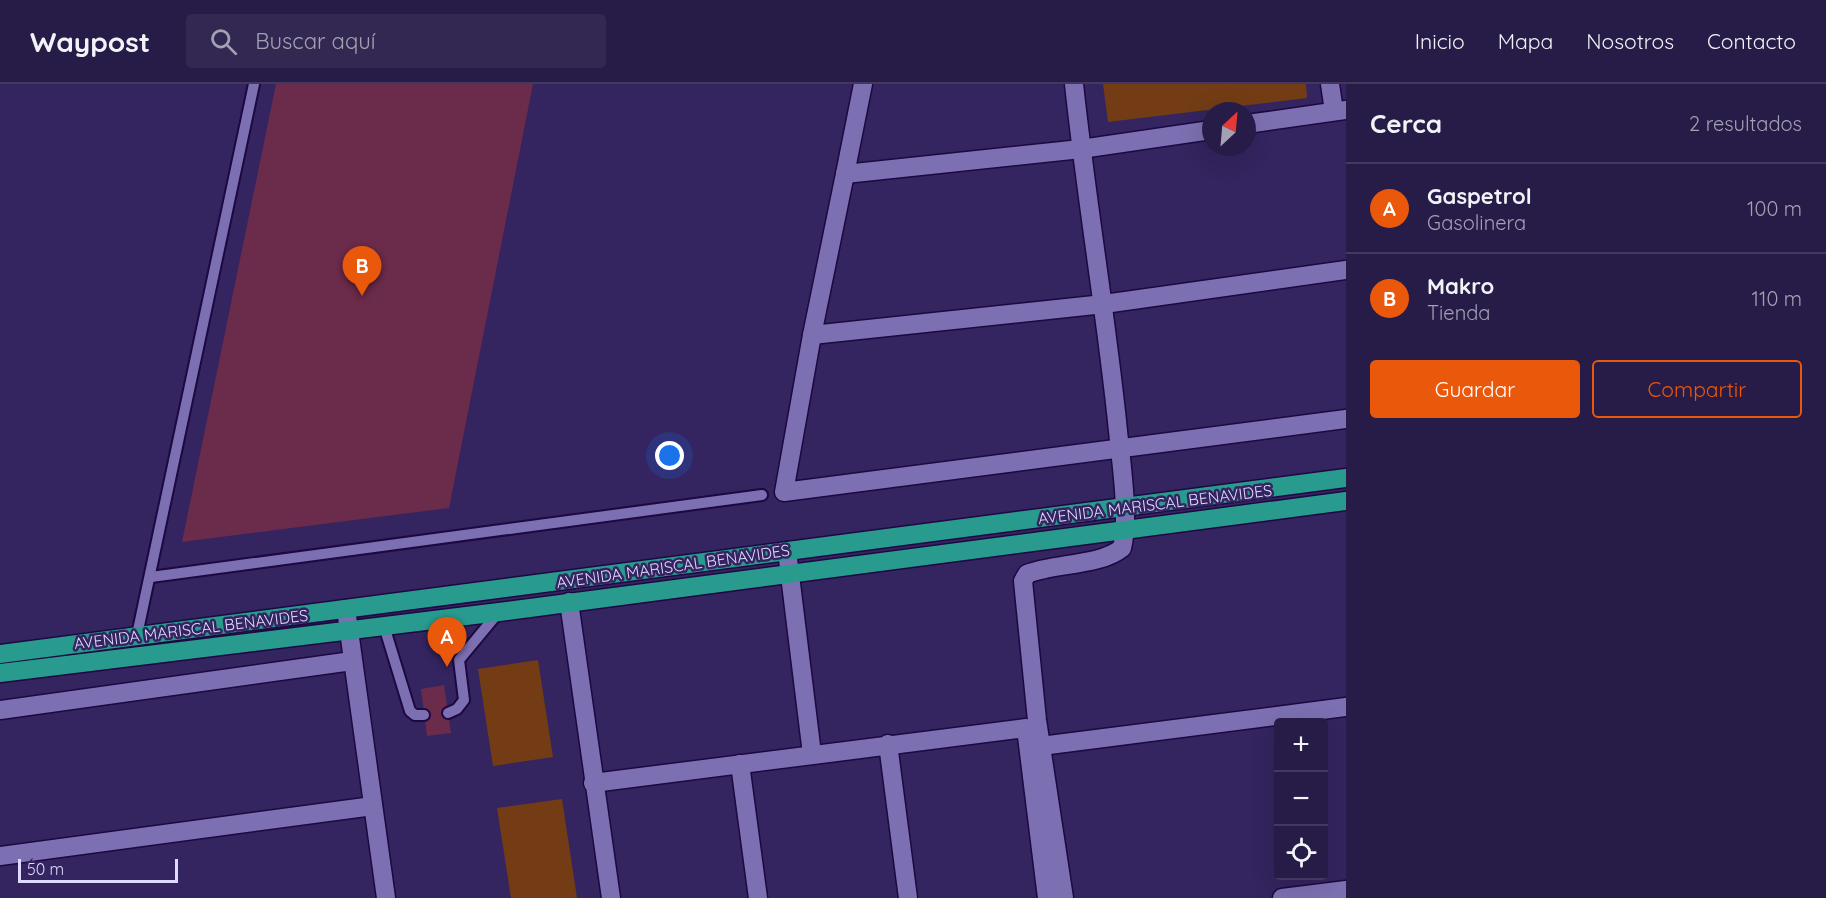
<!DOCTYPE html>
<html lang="es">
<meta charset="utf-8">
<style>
body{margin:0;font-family:Quicksand,sans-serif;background:#332852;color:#f1f3f6}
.controls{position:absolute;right:18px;bottom:18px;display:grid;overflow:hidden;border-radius:6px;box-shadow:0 6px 24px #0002}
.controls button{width:54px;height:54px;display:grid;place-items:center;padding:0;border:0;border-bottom:2px solid #433960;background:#271b47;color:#f1f3f6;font:30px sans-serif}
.compass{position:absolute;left:1202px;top:18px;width:54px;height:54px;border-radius:50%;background:#271b47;box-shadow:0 6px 24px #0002;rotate:26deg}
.scale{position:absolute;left:18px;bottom:15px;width:160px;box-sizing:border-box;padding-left:6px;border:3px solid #dfdaff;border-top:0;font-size:16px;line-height:21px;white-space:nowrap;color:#dfdaff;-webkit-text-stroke:4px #34245f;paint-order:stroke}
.you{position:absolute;left:670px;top:372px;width:21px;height:21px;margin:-15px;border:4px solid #fff;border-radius:50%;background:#1a73e8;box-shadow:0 0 0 9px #1a73e833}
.badge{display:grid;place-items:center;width:39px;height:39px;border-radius:50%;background:#ea580c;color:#fff;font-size:20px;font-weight:700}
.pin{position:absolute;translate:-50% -50px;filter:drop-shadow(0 2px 3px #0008)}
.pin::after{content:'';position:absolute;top:32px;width:21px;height:18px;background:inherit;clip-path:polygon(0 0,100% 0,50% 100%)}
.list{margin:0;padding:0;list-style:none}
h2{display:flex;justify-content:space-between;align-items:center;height:78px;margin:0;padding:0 24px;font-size:26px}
h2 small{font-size:20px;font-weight:400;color:#a4a1b4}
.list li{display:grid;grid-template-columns:39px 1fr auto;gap:18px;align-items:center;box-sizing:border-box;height:90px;padding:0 24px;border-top:2px solid #433960}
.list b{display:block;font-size:22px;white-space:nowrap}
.list p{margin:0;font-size:20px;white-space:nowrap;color:#a4a1b4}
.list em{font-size:20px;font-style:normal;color:#a4a1b4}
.actions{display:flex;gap:12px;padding:18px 24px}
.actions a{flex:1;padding:14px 0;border:2px solid #ea580c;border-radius:6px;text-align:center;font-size:21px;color:#ea580c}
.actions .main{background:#ea580c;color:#fff}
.icon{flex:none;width:33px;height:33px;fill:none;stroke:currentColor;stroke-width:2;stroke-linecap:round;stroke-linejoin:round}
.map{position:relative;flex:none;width:1346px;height:814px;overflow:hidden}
header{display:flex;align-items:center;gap:36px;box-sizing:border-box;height:84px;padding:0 30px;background:#271b47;border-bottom:2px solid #433960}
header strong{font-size:28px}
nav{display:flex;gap:33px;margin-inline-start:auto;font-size:21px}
.search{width:420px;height:54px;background:#332852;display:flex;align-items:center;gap:15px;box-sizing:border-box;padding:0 21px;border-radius:6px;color:#a4a1b4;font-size:22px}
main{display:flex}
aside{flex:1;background:#271b47}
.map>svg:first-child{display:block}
</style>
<header>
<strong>Waypost</strong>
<div class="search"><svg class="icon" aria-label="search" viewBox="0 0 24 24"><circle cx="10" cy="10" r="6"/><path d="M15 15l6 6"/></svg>Buscar aquí</div>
<nav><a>Inicio</a><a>Mapa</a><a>Nosotros</a><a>Contacto</a></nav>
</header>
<main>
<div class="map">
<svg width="1346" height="814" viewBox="0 0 1346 814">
<rect width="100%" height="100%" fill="#34245f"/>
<g fill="#733c15">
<polygon points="1103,0 1306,0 1307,14 1108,38"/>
<polygon points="538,576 553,673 493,682 478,585"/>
<polygon points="562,715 577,814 511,814 497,724"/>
</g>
<g fill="#6b2b4b">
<polygon points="276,0 533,0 449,424 182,458"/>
<polygon points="444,601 451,649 427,652 421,605"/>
</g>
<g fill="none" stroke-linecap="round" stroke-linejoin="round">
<g stroke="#1d0842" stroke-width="14">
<g id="service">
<polyline points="151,493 762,411"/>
<polyline points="384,542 410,627 415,631 424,631"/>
<polyline points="137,551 254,0"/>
<polyline points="448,629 457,625 464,616 459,576 498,529"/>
</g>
</g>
<g stroke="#1d0842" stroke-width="21">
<g id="minor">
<polyline points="863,0 845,90 1081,65 1211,46"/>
<polyline points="1330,0 1334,27"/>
<polyline points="1247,40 1346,26"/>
<polyline points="845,90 812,251 1104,220 1346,186"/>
<polyline points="812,251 784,408 1346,335"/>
<polyline points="787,467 812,670"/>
<polyline points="569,518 611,814"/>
<polyline points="346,525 386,814"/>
<polyline points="0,626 352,577"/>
<polyline points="888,660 908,814"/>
<polyline points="1041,662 1346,623"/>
<polyline points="740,680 758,814"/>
<polyline points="593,699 1026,644 1047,814"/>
<polyline points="0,772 373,722"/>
<path d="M1064,814L1037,636L1023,497L1027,490C1055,479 1100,482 1122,464C1130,432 1120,371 1117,337C1105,224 1086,113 1074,0"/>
<polyline points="1282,814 1346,806"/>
</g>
</g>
<g stroke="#1d0842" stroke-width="21">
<g id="trunk">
<polyline points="0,570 1346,394"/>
<polyline points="0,589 499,528 1346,417"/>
</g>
</g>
<use href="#service" stroke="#7d70b2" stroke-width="10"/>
<use href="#minor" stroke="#7d70b2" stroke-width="18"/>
<use href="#trunk" stroke="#289a8e" stroke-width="18"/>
</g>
<g text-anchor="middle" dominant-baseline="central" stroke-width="5" stroke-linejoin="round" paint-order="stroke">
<g font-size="16" fill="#dfdaff" stroke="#34245f">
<text transform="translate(1155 420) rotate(-7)">AVENIDA MARISCAL BENAVIDES</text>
<text transform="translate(673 482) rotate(-8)">AVENIDA MARISCAL BENAVIDES</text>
<text transform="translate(191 545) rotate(-7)">AVENIDA MARISCAL BENAVIDES</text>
</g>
</g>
</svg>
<div class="controls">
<button>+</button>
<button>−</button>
<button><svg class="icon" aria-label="locate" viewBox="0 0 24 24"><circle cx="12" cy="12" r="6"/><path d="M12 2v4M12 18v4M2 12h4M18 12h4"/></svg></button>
</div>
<svg class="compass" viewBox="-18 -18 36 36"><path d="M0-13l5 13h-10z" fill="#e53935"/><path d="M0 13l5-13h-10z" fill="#a4a1b4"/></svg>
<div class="scale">50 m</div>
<div class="you"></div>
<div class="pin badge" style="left:447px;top:583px">A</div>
<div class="pin badge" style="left:362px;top:212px">B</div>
</div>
<aside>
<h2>Cerca<small>2 resultados</small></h2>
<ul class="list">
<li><span class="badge">A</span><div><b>Gaspetrol</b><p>Gasolinera</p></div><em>100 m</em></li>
<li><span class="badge">B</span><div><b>Makro</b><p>Tienda</p></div><em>110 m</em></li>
</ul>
<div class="actions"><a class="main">Guardar</a><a>Compartir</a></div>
</aside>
</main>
